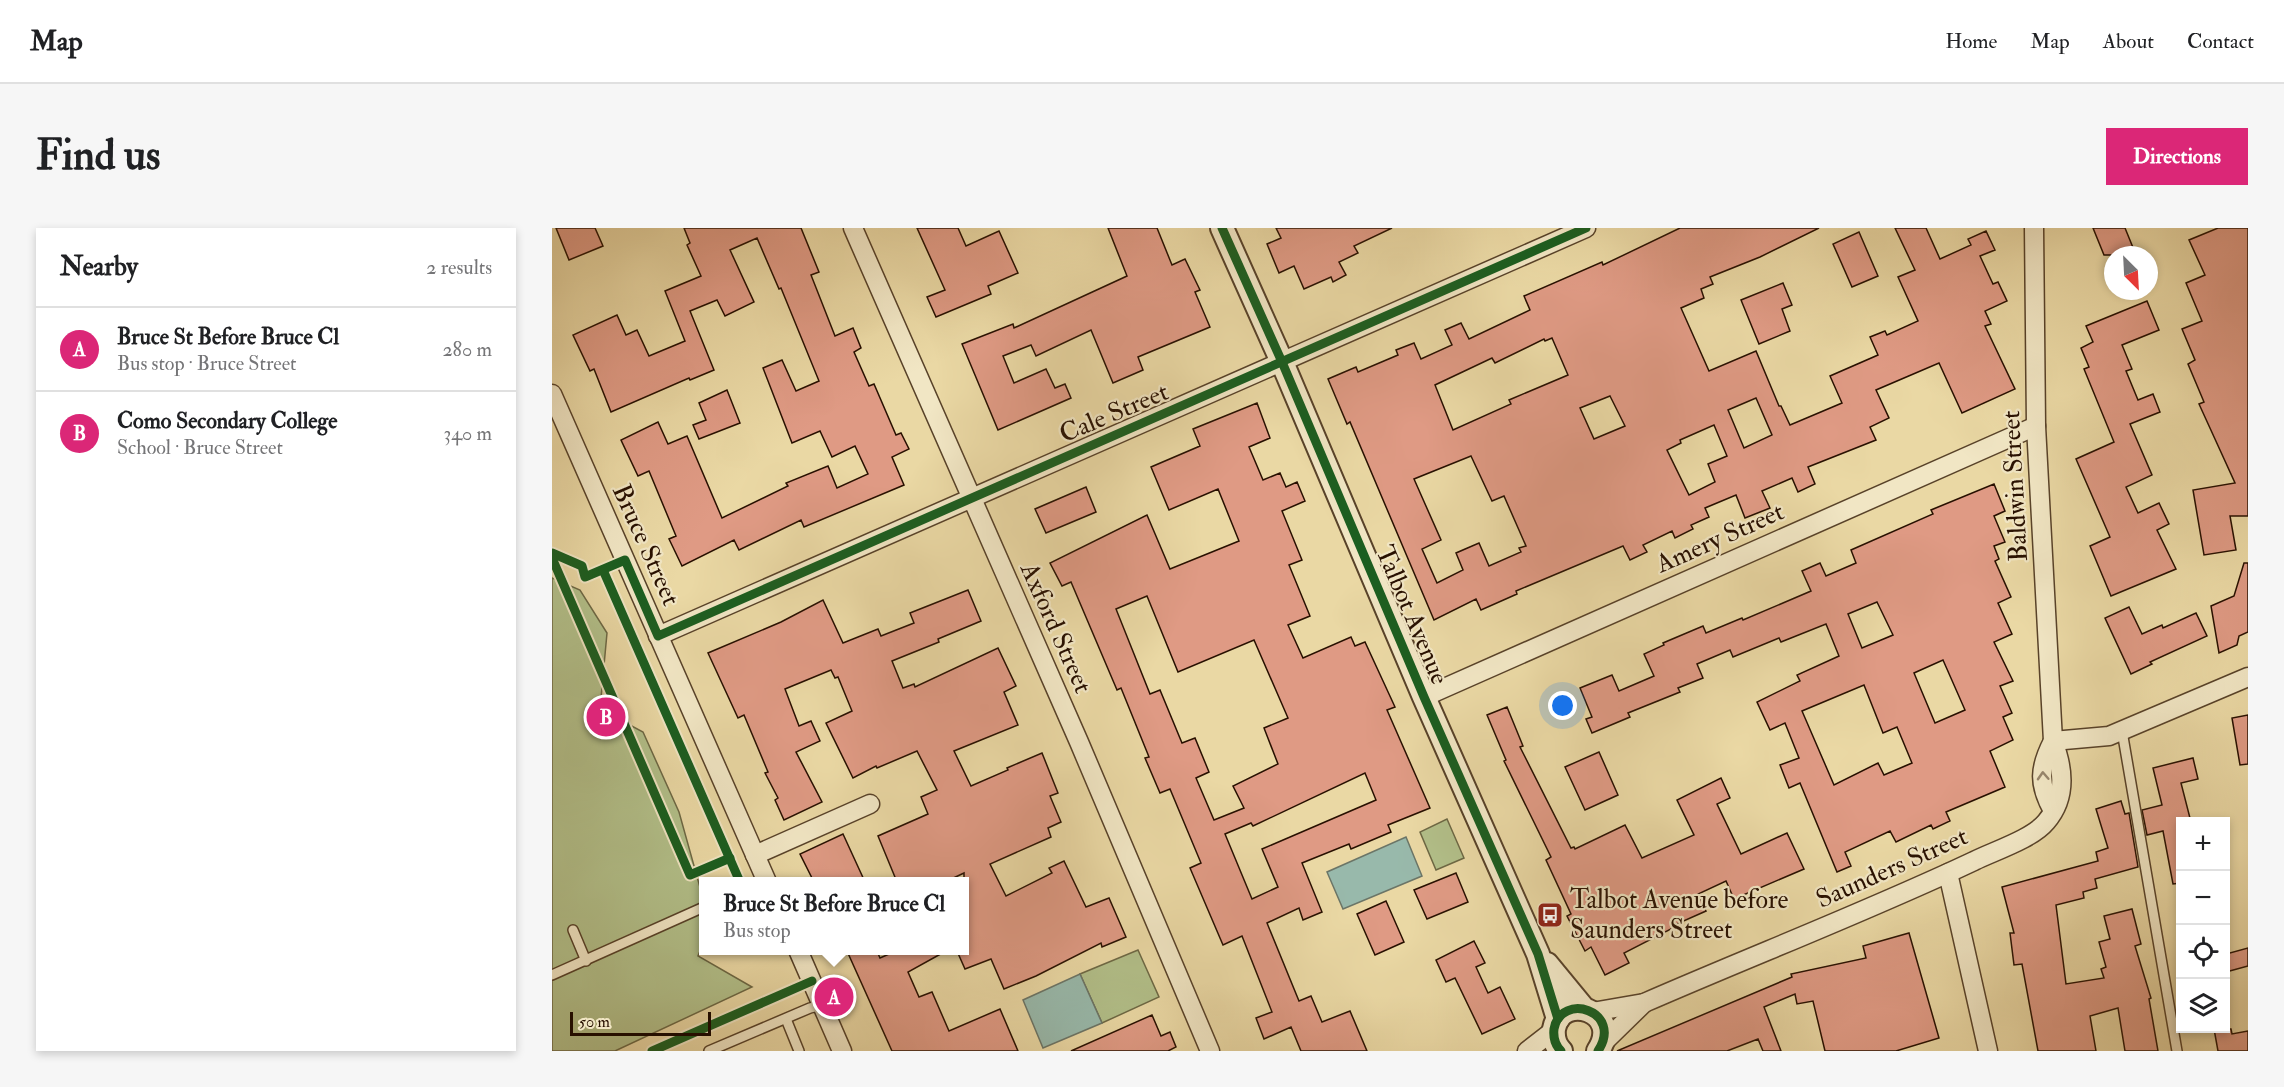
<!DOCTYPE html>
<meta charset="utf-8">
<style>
body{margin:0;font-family:"IM FELL Double Pica",serif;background:#f6f6f6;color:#202124}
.controls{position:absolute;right:18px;bottom:18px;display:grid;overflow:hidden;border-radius:0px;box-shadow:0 3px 9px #0003}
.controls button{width:54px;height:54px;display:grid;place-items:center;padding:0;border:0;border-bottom:2px solid #e0e0e0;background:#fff;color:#202124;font:30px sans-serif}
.compass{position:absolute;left:1552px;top:18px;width:54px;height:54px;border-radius:50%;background:#fff;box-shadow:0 3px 9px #0003;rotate:156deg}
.scale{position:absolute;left:18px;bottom:15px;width:141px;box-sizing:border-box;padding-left:6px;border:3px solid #281000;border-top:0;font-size:16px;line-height:21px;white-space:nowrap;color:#281000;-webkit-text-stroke:4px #f1e6c4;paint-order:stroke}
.you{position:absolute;left:1011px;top:478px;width:21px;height:21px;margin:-15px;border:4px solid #fff;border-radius:50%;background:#1a73e8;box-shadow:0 0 0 9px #1a73e833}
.badge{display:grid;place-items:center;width:39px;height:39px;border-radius:50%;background:#db2777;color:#fff;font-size:20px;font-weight:700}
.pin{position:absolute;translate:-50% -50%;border:3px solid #fff;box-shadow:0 2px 6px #0006}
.popup{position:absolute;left:147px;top:649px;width:270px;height:78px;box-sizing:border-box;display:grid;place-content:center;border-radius:0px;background:#fff;filter:drop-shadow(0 2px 4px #0005);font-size:20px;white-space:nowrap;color:#757577}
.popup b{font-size:22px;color:#202124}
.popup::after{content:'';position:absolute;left:50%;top:100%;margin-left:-12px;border:12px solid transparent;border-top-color:#fff}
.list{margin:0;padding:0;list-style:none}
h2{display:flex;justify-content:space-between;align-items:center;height:78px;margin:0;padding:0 24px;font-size:26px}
h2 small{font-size:20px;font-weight:400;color:#757577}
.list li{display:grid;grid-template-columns:39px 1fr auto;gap:18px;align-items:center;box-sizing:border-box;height:84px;padding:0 24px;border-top:2px solid #e0e0e0}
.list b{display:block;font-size:22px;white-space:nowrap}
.list p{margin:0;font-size:20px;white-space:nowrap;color:#757577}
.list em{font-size:20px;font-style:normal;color:#757577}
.icon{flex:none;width:33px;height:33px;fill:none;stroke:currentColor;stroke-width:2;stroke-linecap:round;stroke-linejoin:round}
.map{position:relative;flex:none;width:1696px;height:823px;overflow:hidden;border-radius:0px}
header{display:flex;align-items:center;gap:36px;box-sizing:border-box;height:84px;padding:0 30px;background:#fff;border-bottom:2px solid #e0e0e0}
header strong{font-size:28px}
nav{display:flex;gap:33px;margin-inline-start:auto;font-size:21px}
.intro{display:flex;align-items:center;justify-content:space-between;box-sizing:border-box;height:144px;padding:0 36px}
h1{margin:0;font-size:42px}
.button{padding:15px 27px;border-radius:0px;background:#db2777;color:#fff;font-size:21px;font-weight:700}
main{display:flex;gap:36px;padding:0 36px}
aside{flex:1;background:#fff;border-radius:0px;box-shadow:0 3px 9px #0003}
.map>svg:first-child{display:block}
</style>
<header>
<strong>Map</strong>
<nav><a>Home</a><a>Map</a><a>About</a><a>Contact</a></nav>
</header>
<div class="intro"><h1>Find us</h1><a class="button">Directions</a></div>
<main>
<aside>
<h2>Nearby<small>2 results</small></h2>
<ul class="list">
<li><span class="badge">A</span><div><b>Bruce St Before Bruce Cl</b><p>Bus stop · Bruce Street</p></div><em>280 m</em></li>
<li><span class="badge">B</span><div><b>Como Secondary College</b><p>School · Bruce Street</p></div><em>340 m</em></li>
</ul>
</aside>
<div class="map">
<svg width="1696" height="823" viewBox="0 0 1696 823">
<rect width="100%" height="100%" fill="#ead8a4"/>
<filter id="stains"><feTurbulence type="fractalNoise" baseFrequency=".00333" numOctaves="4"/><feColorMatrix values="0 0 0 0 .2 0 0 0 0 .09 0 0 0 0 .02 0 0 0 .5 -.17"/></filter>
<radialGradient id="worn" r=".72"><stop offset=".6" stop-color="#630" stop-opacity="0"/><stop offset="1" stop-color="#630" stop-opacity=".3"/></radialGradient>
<g fill="#b2bf89" stroke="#6d6844" stroke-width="1.5">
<polygon points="0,350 28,362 55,405 48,481 91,504 127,584 151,670 151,716 146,728 200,759 63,823 0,823"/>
<polygon points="895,591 912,630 884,642 868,604"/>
<polygon points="586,722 607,769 550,795 528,746"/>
</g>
<g fill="#98b9ab" stroke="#6b7567" stroke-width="1.5">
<polygon points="854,609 870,648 791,681 775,644"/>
<polygon points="528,746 550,795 491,820 471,772"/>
</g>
<g fill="#df9a84" stroke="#281000" stroke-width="1.5" fill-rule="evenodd">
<polygon points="4,0 43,0 51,18 17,32"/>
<polygon points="132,0 249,0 267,44 259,47 283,108 301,100 309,120 302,124 317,158 322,156 344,207 349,205 357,221 340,229 352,257 252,299 249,292 187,322 182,312 130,338 117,311 124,308 97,243 86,248 69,212 106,194 116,216 135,208 170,290 236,258 234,255 276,238 285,260 316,246 303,218 280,229 268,203 240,215 211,140 230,132 244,163 267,153 229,60 227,61 205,10 178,22 202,74 173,88 165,72 138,83 162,142 138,152 137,150 59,184 42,141 38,143 21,107 65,87 74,107 85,102 97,128 133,113 113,63 149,48 135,17 138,15"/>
<polygon points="365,0 406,0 414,18 447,3 466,45 436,58 439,66 384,89 375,69 393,62"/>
<polygon points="556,0 605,0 620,37 633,31 648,62 643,64 658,99 586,129 591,142 561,155 539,102 484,128 479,117 451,128 462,155 494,141 503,160 513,156 519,170 446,202 410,116 461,96 462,100 575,48"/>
<polygon points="724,0 840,0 802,18 806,25 787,34 794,47 781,54 779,49 752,61 742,38 727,45 715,16 729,10"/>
<path d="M1128,0H1267L1208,29L1158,49L1161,56L1149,61L1152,70L1129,80L1157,143L1204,123L1227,178H1229L1238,197L1290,175L1278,148L1326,127L1318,109L1333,103L1335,107L1366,93L1346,49L1363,42L1343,0H1374L1388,31L1419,17L1416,11L1434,3L1443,22L1428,28L1441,56L1446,54L1455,73L1433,83L1439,96L1433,98L1463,161L1410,185L1387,135L1324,162L1337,190L1318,199L1324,212L1256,239L1263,256L1246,264L1240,250L1210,263L1218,280L1193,290L1184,267L1153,280L1157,289L1139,297L1141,301L1123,310L1120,303L1091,317L1095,324L1078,332L1071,318L964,363L965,366L929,382L924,371L882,392L798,194L795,196L776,151L804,139L806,144L846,127L844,122L862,115L869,131L900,117L893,102L909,95L917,111L978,82L972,68L1050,34L1051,37ZM1000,110L1016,147L957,172L959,176L901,202L883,157L940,130L943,135L992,111L993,113ZM1058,168L1073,198L1042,211L1028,180ZM1204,170L1220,207L1192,220L1176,182ZM1162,197L1175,228L1156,236L1163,254L1137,267L1115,222L1129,215L1128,212ZM919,228L940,273L952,268L974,318L967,320L969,324L937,338L927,315L904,325L911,342L885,355L870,321L889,312L862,251Z"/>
<polygon points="1541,0 1573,0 1584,27 1552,27"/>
<polygon points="1666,0 1696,0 1696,288 1678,288 1684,322 1652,327 1641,262 1683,255 1647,176 1652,174 1636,136 1643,132 1630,101 1650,93 1634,55 1653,47 1637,12"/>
<polygon points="1307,4 1326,48 1300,59 1281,16"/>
<polygon points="1231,55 1240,77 1230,81 1238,103 1207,116 1189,72"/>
<polygon points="1595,73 1607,102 1570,117 1580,141 1574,143 1586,172 1601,166 1608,184 1578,196 1600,247 1574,259 1586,285 1607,275 1617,296 1605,302 1624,341 1559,368 1538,318 1558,309 1524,231 1562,214 1532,141 1537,139 1529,120 1541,114 1534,98"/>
<polygon points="175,162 188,195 147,211 141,197 154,192 147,175"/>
<path d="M705,175L718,210L697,219L711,252L728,245L734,259L745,254L753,273L730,283L750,332L737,337L758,388L736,397L751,430L799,409L803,418L813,414L843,479L835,482L878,580L836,597L839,604L799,621L797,616L750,635L770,684L751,692L747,680L715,695L747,773L759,768L770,794L798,783L815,823H749L739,799L712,811L704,790L720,784L690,708L671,717L638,640L649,635L618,561L608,565L593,530L597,529L569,460L565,462L519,354L510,358L498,335L595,287L618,341L687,313L666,261L617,282L599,239L648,218L641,201ZM595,368L626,444L702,412L736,490L712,500L726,536L681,558L692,580L662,592L644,550L657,544L643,510L630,515L608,462L598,466L564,381ZM813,545L824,572L710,621L726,659L700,671L673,606L699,595L701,598Z"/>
<path d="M1442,256L1453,283L1442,288L1453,314L1442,318L1447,331L1443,333L1459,369L1446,375L1460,406L1442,414L1461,453L1448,458L1460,485L1451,489L1461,512L1438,523L1453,559L1394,584L1398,593L1381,601L1379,597L1344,614L1338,603L1293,624L1299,638L1285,644L1248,555L1237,560L1228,537L1247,530L1233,495L1218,502L1205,474L1248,453L1245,447L1287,428L1274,396L1229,414L1227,410L1181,429L1178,422L1145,436L1151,450L1126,460L1128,464L1076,485L1078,489L1040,505L1034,491L1040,489L1028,460L1060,447L1067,463L1102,448L1092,426L1112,417L1111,415L1151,398L1154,405L1190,390L1191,392L1259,363L1250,343L1268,335L1274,348L1304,335L1299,322L1381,286L1379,282ZM1325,374L1341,407L1310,420L1296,386ZM1391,432L1413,482L1383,495L1362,445ZM1312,457L1331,505L1345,499L1360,535L1332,547L1326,535L1282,557L1250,483Z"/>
<polygon points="534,259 544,284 494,305 483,281"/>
<polygon points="1692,335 1696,335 1696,404 1687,408 1685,417 1667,425 1659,378 1682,368"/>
<polygon points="416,362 429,393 386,411 387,414 340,433 351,460 362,456 363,459 446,420 464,458 452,464 466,497 402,523 419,558 456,542 455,540 490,525 506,565 498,568 509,594 496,600 499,609 438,636 454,668 500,645 497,640 512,633 534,679 557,670 574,709 550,719 549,715 484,748 452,761 439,731 413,741 405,723 412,723 412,645 393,654 345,654 326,608 376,586 369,569 385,562 365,523 325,540 324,538 301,550 274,495 300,483 286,449 283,450 279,442 233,461 247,498 259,493 268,513 244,524 270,574 232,592 223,572 226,570 213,545 216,544 192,487 186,490 156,425 229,394 271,372 291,415 326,401 329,408 362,395 358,385"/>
<polygon points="1577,379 1590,406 1610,397 1611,400 1644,385 1655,408 1598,434 1600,436 1579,446 1553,390"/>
<polygon points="955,479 971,518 968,519 1019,620 1022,619 1023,621 1073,597 1090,630 1142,607 1125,572 1169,550 1178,570 1165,576 1189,626 1235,605 1252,641 1182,671 1174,653 1146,666 1154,683 1120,698 1121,700 1072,725 1077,735 1053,747 1039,719 1033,723 1015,688 1019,686 994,632 999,629 952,533 954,532 935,487"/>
<polygon points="1696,487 1696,536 1688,537 1680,490"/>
<polygon points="1047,524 1066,567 1033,582 1013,539"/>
<polygon points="1641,530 1646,551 1629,555 1639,594 1629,594 1629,655 1621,656 1611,603 1595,607 1590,582 1610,577 1601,540"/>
<polygon points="1569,573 1573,586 1577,585 1586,639 1543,651 1545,660 1531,664 1532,670 1504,677 1514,756 1552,750 1549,741 1554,739 1547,714 1558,711 1552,688 1580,681 1589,716 1583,718 1599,770 1597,771 1606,823 1573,823 1566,780 1538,788 1544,823 1486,823 1470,736 1462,737 1458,705 1462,705 1450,659 1546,633 1544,624 1556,620 1544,581"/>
<polygon points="291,606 313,654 262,654 248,626"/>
<polygon points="904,645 916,674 875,691 862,662"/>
<polygon points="834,673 852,714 823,727 805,686"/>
<polygon points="1357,705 1387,810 1344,823 1273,823 1261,773 1245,776 1243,766 1212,779 1229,823 1211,823 1206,811 1175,823 1065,823 1240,749 1239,746 1314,730 1311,718"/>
<polygon points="922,713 933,735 924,739 936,765 948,759 963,791 930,806 903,750 894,754 884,732"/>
<polygon points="1696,720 1696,738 1674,744 1674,726"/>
<polygon points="295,723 325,723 328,730 344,723 394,723 356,744 367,769 380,764 397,803 448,781 466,823 340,823"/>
<polygon points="600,787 609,808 618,804 624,819 616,823 519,823"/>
<polygon points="1662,801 1679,801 1680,806 1696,803 1696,823 1666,823"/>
</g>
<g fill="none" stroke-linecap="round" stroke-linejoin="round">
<g stroke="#584229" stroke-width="12">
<g id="service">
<polyline points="1570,503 1625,823"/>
<polyline points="21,702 34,733"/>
<polyline points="0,747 152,679"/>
<polyline points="234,791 247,823"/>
<polyline points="157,823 258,780 271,777"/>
</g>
</g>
<g stroke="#584229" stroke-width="21">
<g id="minor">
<polyline points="301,0 527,514 658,823"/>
<polyline points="0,166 215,654"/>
<polyline points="106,408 1034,0"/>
<polyline points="872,469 1484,198"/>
<polyline points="1501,513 1557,508 1696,449"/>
<path d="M1501,513C1487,540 1486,556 1501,583"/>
<polyline points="203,627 318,576"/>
<polyline points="1396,645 1436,823"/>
<polyline points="246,722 290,823"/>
<path d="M1040,784L1092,775C1202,727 1314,684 1422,633C1442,623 1480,611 1494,594C1515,570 1512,541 1501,513L1484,198L1482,0"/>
<polyline points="1050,816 1092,775"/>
<polyline points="975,823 1002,802"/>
</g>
</g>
<g stroke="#584229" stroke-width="26">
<g id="tertiary">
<polyline points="670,0 730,134 872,469 986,726 1006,791"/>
<polyline points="995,736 1032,781"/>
<path d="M1009,823C1003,817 1001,810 1002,801C1009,763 1072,783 1046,823"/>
</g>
</g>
<use href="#service" stroke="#f1e6c4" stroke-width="9"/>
<use href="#minor" stroke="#f1e6c4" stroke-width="18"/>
<use href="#tertiary" stroke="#f1e6c4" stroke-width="22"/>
<g stroke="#f1e6c4" stroke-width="13">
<g id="cycleway">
<polyline points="670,0 730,134 872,469 986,726 1006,791"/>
<polyline points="0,325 30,338 33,349 73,332 106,408 1034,0"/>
<polyline points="0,330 138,647 178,630"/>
<polyline points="51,342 188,654"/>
<polyline points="100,823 260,753"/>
<path d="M1009,823C1003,817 1001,810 1002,801C1009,763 1072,783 1046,823"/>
</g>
</g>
<use href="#cycleway" stroke="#1b5e20" stroke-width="9"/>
</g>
<defs><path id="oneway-chevron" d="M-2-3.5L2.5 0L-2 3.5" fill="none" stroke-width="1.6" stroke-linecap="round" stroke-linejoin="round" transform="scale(1.5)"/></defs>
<use stroke="#97866c" href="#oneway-chevron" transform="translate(1491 548) rotate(-93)"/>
<defs>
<g id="bus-square" transform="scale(1.35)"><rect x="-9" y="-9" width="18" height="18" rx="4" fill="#8f2418" stroke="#f1e6c4"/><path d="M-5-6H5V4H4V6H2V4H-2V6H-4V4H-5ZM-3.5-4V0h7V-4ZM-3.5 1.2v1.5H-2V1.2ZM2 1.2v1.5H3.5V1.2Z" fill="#fff"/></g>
</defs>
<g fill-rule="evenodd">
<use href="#bus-square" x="998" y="687"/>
</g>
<g text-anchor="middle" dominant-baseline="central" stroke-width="4.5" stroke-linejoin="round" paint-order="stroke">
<g font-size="26" fill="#281000" stroke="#f1e6c4">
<text transform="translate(562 185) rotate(-23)">Cale Street</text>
<text transform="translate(1463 258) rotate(-93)">Baldwin Street</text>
<text transform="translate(1168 310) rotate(-24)">Amery Street</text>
<text transform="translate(94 317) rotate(66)">Bruce Street</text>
<text transform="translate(860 387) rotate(67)">Talbot Avenue</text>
<text transform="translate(504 400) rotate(66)">Axford Street</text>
<text transform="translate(1340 640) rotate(-24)">Saunders Street</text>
</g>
<g font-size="26" fill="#281000" stroke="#f1e6c4" text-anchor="start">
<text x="1018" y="672">Talbot Avenue before<tspan x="1018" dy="30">Saunders Street</tspan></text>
</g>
</g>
<rect width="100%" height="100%" filter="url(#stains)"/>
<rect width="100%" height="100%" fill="url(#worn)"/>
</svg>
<div class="controls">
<button>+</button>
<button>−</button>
<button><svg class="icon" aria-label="locate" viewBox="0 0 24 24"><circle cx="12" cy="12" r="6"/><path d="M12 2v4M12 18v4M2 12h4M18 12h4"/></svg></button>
<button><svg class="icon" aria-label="layers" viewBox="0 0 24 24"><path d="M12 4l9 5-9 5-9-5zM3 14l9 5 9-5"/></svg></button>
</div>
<svg class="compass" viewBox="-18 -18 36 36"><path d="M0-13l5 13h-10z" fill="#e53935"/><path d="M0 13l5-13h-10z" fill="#757577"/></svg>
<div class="scale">50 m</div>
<div class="you"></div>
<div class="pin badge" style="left:282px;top:769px">A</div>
<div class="popup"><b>Bruce St Before Bruce Cl</b>Bus stop</div>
<div class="pin badge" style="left:54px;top:489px">B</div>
</div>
</main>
